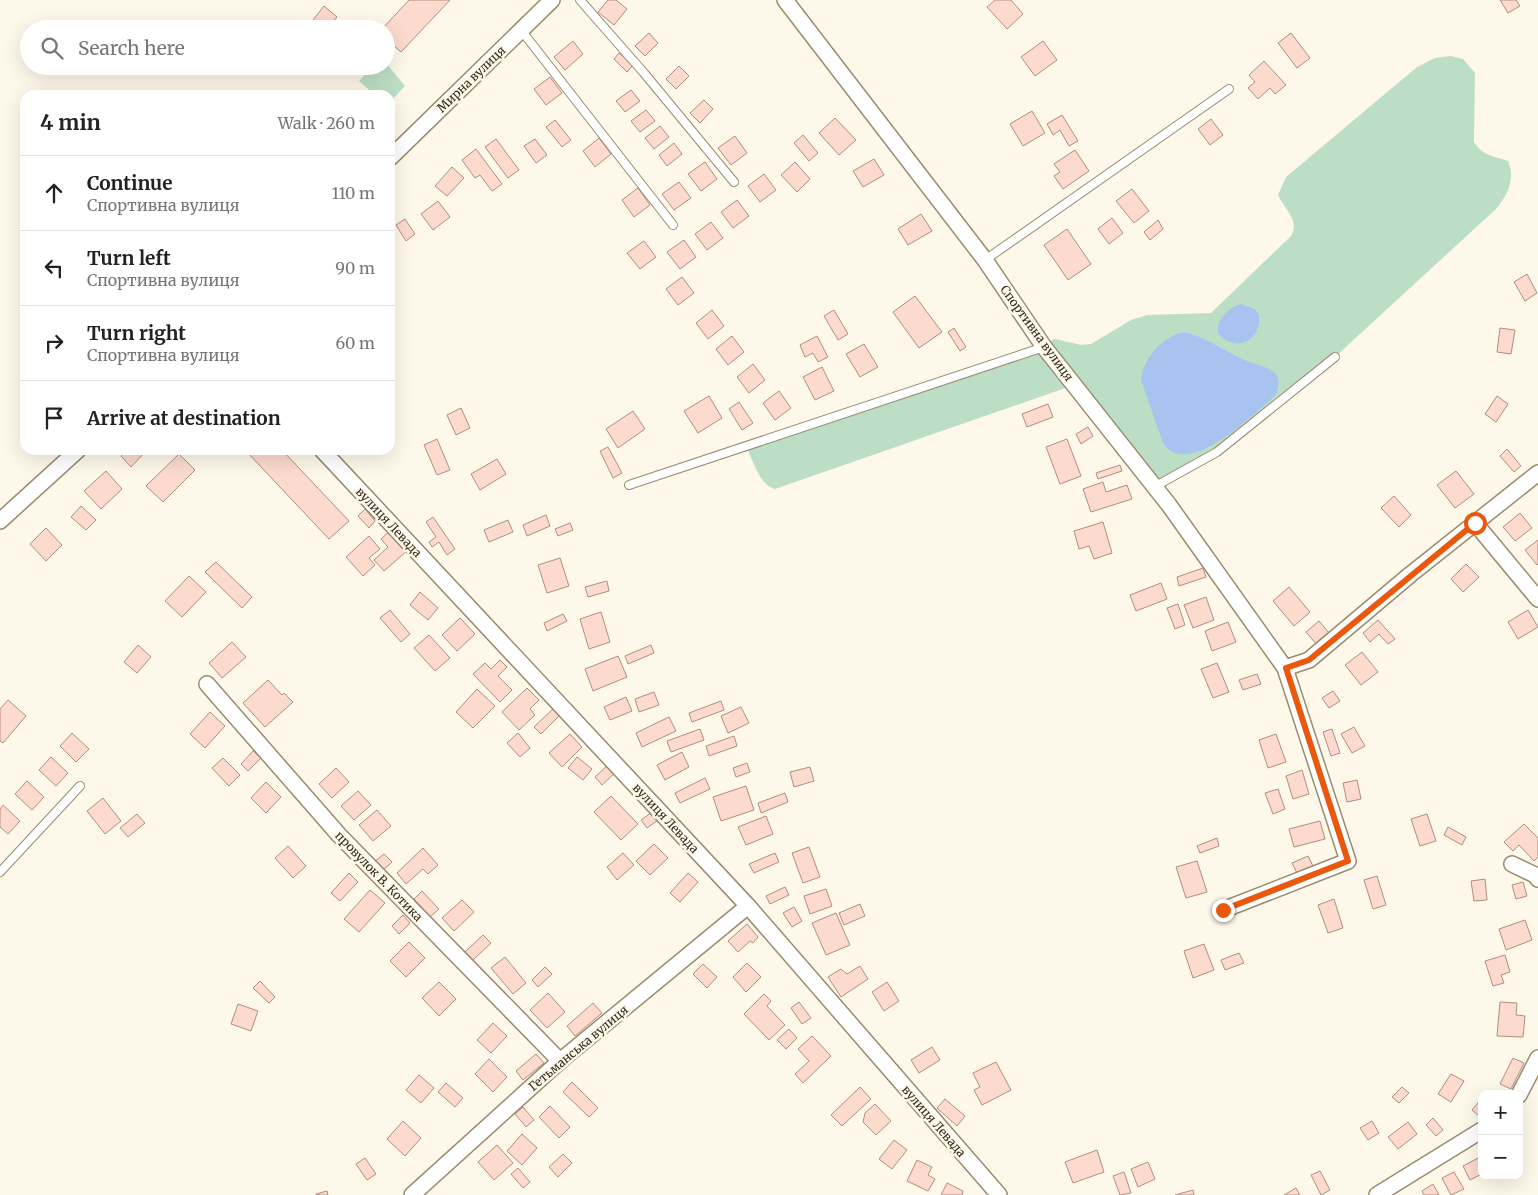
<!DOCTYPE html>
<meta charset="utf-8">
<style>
body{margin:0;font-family:Merriweather,serif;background:#f2f2f2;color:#222}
.controls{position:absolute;right:15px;bottom:15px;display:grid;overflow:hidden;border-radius:10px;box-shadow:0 5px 20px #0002}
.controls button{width:45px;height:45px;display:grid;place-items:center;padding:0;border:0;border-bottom:1px solid #e0e0e0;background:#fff;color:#222;font:25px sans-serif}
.stop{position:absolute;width:15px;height:15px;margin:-11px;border:4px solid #ea580c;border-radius:50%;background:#fff}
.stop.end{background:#ea580c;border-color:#fff;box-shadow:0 1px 5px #0008}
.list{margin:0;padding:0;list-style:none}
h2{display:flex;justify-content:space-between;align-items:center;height:65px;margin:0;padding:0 20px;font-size:21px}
h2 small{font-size:16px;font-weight:400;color:#767676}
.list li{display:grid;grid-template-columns:32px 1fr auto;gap:15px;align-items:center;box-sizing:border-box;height:75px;padding:0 20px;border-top:1px solid #e0e0e0}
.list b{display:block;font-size:19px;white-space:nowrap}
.list p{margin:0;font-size:16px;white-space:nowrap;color:#767676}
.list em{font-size:16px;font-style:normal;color:#767676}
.icon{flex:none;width:28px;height:28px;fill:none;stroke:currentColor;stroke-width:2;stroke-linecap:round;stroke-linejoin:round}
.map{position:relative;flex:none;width:1538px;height:1195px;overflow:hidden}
.search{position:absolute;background:#fff;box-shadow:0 5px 20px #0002;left:20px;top:20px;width:375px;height:55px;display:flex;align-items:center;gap:12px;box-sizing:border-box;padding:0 18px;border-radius:28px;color:#767676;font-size:19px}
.panel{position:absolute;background:#fff;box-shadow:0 5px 20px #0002;left:20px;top:90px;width:375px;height:365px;border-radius:15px}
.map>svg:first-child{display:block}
</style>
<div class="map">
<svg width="1538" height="1195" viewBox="0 0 1538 1195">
<rect width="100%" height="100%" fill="#fef8ea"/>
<g fill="#bcdec4">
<path d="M1451,56L1463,59L1475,73L1474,142C1483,156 1493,156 1508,161C1516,180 1507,195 1496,209L1335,357L1217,452L1154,487L1074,385L775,489C759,485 753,460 746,446L1055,339L1081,345L1091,344L1131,320L1147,315L1211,313L1291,236C1300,220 1285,210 1278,195L1286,177L1417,67L1435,58Z"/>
<polygon points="386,63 405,86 390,102 390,95 375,95 359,81 373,66 386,66"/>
</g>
<g fill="#a9c3f0">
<path d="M1241,304L1255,309L1259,315C1262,341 1235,354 1218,333C1216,320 1229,307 1241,304Z"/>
<path d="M1184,332C1208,337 1229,355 1252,363C1261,366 1272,368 1277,376C1280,382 1278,388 1276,395C1254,413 1188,481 1163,443L1141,380C1143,358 1163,336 1184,332Z"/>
</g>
<g fill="#fcdacd" stroke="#b08d80">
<polygon points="409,0 450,0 401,52 386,39 386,29 382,29"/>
<polygon points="608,0 616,0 627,9 614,25 598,12"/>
<polygon points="995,0 1011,0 1023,14 1007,29 987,7"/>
<polygon points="1500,0 1516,0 1520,6 1508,13"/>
<polygon points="324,6 337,17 327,29 306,29"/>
<polygon points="649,33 658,43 645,56 635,46"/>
<polygon points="1291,33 1310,58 1297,68 1278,43"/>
<polygon points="573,41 583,54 565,70 554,57"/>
<polygon points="1043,41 1057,60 1035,76 1021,57"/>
<polygon points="619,53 633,65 627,72 614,59"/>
<polygon points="1264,61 1286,85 1275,94 1270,88 1258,99 1248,88 1255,82 1249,75"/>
<polygon points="679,66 689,76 676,89 666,79"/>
<polygon points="550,77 562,93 546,105 534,89"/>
<polygon points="631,90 640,101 625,112 616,101"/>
<polygon points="704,100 713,109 700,123 690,113"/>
<polygon points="646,110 655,121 640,132 631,121"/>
<polygon points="1032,111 1045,133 1023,146 1010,124"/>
<polygon points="1062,115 1078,141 1069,146 1060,130 1053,135 1047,124"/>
<polygon points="835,118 856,140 839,155 819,133"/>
<polygon points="1211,119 1223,135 1210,145 1198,129"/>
<polygon points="555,120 571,140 562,147 546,127"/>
<polygon points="660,126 669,137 654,149 645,138"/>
<polygon points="803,135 818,153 809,161 794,143"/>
<polygon points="735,136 747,153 731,165 718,148"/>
<polygon points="599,138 611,154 595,167 583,151"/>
<polygon points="496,139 519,170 508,178 485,147"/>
<polygon points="535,139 547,155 536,163 524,146"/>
<polygon points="674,143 682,154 667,166 659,155"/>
<polygon points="476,149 502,184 492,191 480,175 475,178 462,160"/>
<polygon points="1075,150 1089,171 1063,189 1054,176 1060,172 1054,164"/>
<polygon points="874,159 884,175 863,187 853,171"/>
<polygon points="705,162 717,179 701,191 688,174"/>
<polygon points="795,162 810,179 797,192 781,175"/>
<polygon points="452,167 464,178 447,196 435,186"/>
<polygon points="764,174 776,190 760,202 748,186"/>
<polygon points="679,182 691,198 674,210 662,194"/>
<polygon points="638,188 650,205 634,217 622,200"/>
<polygon points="1132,189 1149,211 1134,223 1116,201"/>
<polygon points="737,200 749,216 733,228 721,212"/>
<polygon points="438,201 450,217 433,230 421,214"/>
<polygon points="921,214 932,231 908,245 898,229"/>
<polygon points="1112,218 1123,233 1109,244 1098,229"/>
<polygon points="405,219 415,234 406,241 396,225"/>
<polygon points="1158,220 1163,229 1150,240 1144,232"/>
<polygon points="711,222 723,238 707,250 695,234"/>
<polygon points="1067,229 1091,264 1068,280 1044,245"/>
<polygon points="684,240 696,257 680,269 667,252"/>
<polygon points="644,241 656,257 640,269 627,253"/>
<polygon points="1527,274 1537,293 1525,301 1514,282"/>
<polygon points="682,277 694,293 678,305 666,289"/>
<polygon points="915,296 942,332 919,348 893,312"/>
<polygon points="712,310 724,326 708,339 696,323"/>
<polygon points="834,310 848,334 838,340 824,316"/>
<polygon points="954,328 966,347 960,351 948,332"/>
<polygon points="1500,328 1515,330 1511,354 1497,352"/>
<polygon points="732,336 744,352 728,365 716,349"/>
<polygon points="817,336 828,357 818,362 813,353 805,357 800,345"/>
<polygon points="864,344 878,367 860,377 846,354"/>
<polygon points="753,364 765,380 749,393 737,377"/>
<polygon points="822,367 834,391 815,400 803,377"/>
<polygon points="779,391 791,408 775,420 763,403"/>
<polygon points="709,396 722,418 698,433 684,411"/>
<polygon points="1497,396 1508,404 1496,422 1485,414"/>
<polygon points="739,402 753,423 742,430 729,409"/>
<polygon points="1048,404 1053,417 1027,427 1022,414"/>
<polygon points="461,408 470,428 456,435 447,415"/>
<polygon points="633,411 645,429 618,448 606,429"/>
<polygon points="1088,427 1093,436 1081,444 1076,434"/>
<polygon points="437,439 450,470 437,475 424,445"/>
<polygon points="1067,439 1081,476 1060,484 1046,447"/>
<polygon points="608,447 622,473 613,478 600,451"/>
<polygon points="1507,449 1521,466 1514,472 1500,456"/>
<polygon points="127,450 147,450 131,467 121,456"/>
<polygon points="245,450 282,450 349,521 329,539"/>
<polygon points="179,454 195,470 163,502 146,486"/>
<polygon points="497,459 506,474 480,490 471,474"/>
<polygon points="1120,465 1122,471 1098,479 1096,473"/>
<polygon points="106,471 122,489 101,509 84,491"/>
<polygon points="1456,471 1474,494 1455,508 1437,485"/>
<polygon points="1103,482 1106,492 1127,485 1132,499 1091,512 1083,489"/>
<polygon points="1394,496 1411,515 1399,527 1381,508"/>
<polygon points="81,506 96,520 86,530 71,517"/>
<polygon points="365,509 375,521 369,528 358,516"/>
<polygon points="1520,513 1532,528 1515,541 1503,527"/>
<polygon points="546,515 550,526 527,536 523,525"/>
<polygon points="433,517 455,549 447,555 439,542 432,547 429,542 436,537 426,522"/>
<polygon points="508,520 513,532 489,542 484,530"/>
<polygon points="1103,522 1112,553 1094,559 1089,546 1079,549 1074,531"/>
<polygon points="570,523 573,530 558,536 555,529"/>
<polygon points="46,528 62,545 46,561 30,544"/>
<polygon points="391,530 408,550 384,571 374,560 388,547 381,539"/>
<polygon points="369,536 380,549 369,558 375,565 363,576 346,557"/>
<polygon points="1538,540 1538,564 1537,565 1525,550"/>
<polygon points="560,558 569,586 547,593 538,565"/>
<polygon points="216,562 252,597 242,608 205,572"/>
<polygon points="1466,564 1479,577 1463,592 1451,579"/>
<polygon points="1203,568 1206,577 1179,586 1177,577"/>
<polygon points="189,576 206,592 182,617 165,601"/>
<polygon points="607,581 609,591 588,597 585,587"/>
<polygon points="1161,583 1167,599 1136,611 1130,595"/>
<polygon points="1289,587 1310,612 1294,626 1273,601"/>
<polygon points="420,592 438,608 428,620 410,605"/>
<polygon points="1206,597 1214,620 1193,628 1184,605"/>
<polygon points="1178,604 1185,625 1175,629 1167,608"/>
<polygon points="390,610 410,634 401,642 380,618"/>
<polygon points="1528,610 1538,627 1518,639 1508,622"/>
<polygon points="601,612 610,642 589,649 580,619"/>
<polygon points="563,614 567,621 547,631 544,623"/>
<polygon points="460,618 475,634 457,651 442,635"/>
<polygon points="1378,620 1395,639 1388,644 1379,634 1370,642 1363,633"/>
<polygon points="1319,621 1330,634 1318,646 1306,632"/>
<polygon points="1228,622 1236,642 1212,651 1205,631"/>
<polygon points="429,635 450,658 435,671 414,648"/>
<polygon points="232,642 246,657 222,678 209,663"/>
<polygon points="138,645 151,657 137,673 124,662"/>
<polygon points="651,645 654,653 628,664 625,656"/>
<polygon points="1362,652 1378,672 1361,685 1345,665"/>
<polygon points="618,656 627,677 593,691 585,669"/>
<polygon points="500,660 507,667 498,676 512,690 500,702 473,674 485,663 491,669"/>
<polygon points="1217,663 1229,692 1213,698 1201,669"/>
<polygon points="1257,674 1261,684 1243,690 1239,680"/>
<polygon points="268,680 282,695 284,693 293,702 265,727 243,703"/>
<polygon points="527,688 539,700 530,709 535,715 519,730 502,712"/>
<polygon points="477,689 495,706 473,728 456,712"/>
<polygon points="1333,691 1340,701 1329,708 1322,698"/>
<polygon points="654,692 659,705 639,712 635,699"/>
<polygon points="626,697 632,711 610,720 604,707"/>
<polygon points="8,700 26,716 3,743 0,741 0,709"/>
<polygon points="721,701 724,710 692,722 689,713"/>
<polygon points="556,706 562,713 541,734 534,727"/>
<polygon points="741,707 749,723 728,733 721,716"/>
<polygon points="210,712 225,726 205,748 190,734"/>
<polygon points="669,717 676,731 642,747 636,733"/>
<polygon points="1354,727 1365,746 1352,753 1341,734"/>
<polygon points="700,729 704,740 671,752 667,741"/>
<polygon points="1332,729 1340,753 1331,756 1323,732"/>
<polygon points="72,733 89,749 76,762 60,746"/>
<polygon points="518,733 530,748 520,757 507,743"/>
<polygon points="570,734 582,747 562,767 549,753"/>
<polygon points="1276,734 1286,762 1268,768 1259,740"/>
<polygon points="734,736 737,746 709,756 706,746"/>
<polygon points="253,751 261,758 248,771 241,764"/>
<polygon points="682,752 689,767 665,780 657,765"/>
<polygon points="51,757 68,773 56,786 39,770"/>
<polygon points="577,757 592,769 583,780 568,768"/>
<polygon points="223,758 240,775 229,786 212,768"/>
<polygon points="610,763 617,771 602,785 595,777"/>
<polygon points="747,763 750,772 736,777 733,768"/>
<polygon points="810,767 814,781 794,787 790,772"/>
<polygon points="336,768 349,782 332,798 319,784"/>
<polygon points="1302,770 1309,794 1293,799 1286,776"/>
<polygon points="705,778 710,789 680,803 675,793"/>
<polygon points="1357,780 1361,799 1347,802 1343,783"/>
<polygon points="27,781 44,797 32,810 15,794"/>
<polygon points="266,782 281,797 266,813 251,798"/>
<polygon points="746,786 754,810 721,821 713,797"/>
<polygon points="1278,789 1285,809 1273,814 1265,793"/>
<polygon points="358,791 371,805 354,820 341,806"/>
<polygon points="785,793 788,802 761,813 758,803"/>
<polygon points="611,796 638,824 621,840 594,812"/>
<polygon points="103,798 121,821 105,834 87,811"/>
<polygon points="3,805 20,821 8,834 0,827 0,809"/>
<polygon points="377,810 391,826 373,841 359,825"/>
<polygon points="652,812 658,820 647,828 641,820"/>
<polygon points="137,814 145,823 128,837 120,828"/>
<polygon points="1427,814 1436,841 1420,846 1411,819"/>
<polygon points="766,816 773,834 746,845 738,827"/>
<polygon points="1320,821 1325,839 1294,847 1289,829"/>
<polygon points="1524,824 1538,838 1538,857 1534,861 1519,845 1513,851 1504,842"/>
<polygon points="1448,827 1466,837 1462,845 1444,835"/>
<polygon points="1217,838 1219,846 1200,853 1197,846"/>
<polygon points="654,844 668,858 650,875 636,861"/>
<polygon points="288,846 306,866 293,878 275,858"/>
<polygon points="809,847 820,877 803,883 792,853"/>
<polygon points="423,848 438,865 428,874 423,869 406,884 397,873"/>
<polygon points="623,853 634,865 617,880 607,867"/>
<polygon points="775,853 779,862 754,873 749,864"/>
<polygon points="384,854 392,862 382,871 374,862"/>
<polygon points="1308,856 1313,866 1297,873 1292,863"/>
<polygon points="1197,861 1207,892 1186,898 1176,867"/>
<polygon points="349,873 358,882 340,901 331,893"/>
<polygon points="688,873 698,882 680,902 670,893"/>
<polygon points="1377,876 1386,905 1373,909 1364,880"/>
<polygon points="1485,879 1487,900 1474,901 1471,881"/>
<polygon points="1523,882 1527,896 1516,899 1512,885"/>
<polygon points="785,887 789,895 770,904 766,896"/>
<polygon points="826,889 832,906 810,914 804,896"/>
<polygon points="370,890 385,903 359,932 344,919"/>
<polygon points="422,891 439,909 430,917 414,899"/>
<polygon points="1334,899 1343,928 1328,933 1318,905"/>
<polygon points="462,900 474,912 454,931 442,918"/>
<polygon points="860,904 865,916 844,925 839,913"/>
<polygon points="794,907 802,921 792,927 783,913"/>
<polygon points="836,913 850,945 826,955 812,923"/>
<polygon points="403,915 410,923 399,934 392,926"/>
<polygon points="1525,920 1532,940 1506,950 1499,929"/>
<polygon points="747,924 758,937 753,943 750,941 738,952 728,941"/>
<polygon points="483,935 491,943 473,960 465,952"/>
<polygon points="409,942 425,958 406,977 390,961"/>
<polygon points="1204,944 1214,970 1193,978 1184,951"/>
<polygon points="1239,953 1244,963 1225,970 1221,960"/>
<polygon points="1505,955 1510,972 1501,975 1504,983 1493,986 1485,961"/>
<polygon points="505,957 526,983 513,994 491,968"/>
<polygon points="747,963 761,977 746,992 733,977"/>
<polygon points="703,964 717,977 707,988 693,974"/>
<polygon points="860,966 868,979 841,997 828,977 841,969 847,974"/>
<polygon points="545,967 552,974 538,987 532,980"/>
<polygon points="260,981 275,997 269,1003 253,988"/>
<polygon points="439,982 456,999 439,1016 422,998"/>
<polygon points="887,982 899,1001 884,1011 872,992"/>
<polygon points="548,993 565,1012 547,1028 530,1010"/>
<polygon points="764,994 771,1001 767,1006 785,1025 769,1040 744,1014"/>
<polygon points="799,1002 811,1018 802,1024 791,1008"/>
<polygon points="1500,1002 1517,1003 1516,1015 1525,1016 1523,1037 1497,1036"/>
<polygon points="593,1003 602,1013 575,1036 567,1026"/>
<polygon points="238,1004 258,1011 251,1031 231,1024"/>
<polygon points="493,1023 507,1036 491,1053 477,1040"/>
<polygon points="789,1029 797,1038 786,1049 777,1040"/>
<polygon points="812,1036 831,1056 803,1083 795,1074 809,1061 798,1049"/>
<polygon points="932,1047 940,1060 919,1073 911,1060"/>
<polygon points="536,1054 544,1063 523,1080 516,1071"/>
<polygon points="1513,1058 1524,1063 1511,1089 1500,1084"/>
<polygon points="489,1059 507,1077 493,1092 475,1074"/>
<polygon points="996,1062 1011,1090 982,1105 974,1090 980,1087 973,1073"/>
<polygon points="1451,1074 1464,1081 1451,1102 1438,1094"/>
<polygon points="419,1075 434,1088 421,1103 406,1090"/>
<polygon points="572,1082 598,1108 589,1117 563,1092"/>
<polygon points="446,1083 463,1098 455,1107 438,1092"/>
<polygon points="860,1087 871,1099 842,1126 831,1115"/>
<polygon points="1402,1087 1409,1093 1399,1103 1392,1097"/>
<polygon points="1482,1098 1482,1115 1480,1117 1472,1110"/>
<polygon points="945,1099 965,1116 957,1126 937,1108"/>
<polygon points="875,1104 891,1121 876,1135 863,1122 865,1113"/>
<polygon points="550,1106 570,1127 559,1138 539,1117"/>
<polygon points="523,1107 534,1120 526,1127 515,1114"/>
<polygon points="1433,1118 1443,1130 1436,1136 1426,1125"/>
<polygon points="403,1121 421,1138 405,1156 387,1139"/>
<polygon points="1372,1121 1379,1133 1368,1140 1360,1128"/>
<polygon points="1408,1122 1417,1134 1398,1149 1388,1137"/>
<polygon points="522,1134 537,1148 522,1165 507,1151"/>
<polygon points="894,1140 907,1150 892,1169 879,1159"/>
<polygon points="497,1145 513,1163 494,1180 478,1162"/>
<polygon points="1097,1150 1104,1172 1073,1183 1065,1162"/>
<polygon points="563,1154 572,1163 558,1177 549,1167"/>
<polygon points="1482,1156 1482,1174 1470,1180 1463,1166"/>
<polygon points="365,1158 376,1174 367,1180 356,1164"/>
<polygon points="917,1160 932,1167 928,1175 935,1179 928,1191 907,1181"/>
<polygon points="1148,1162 1155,1179 1138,1187 1131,1169"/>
<polygon points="518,1168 530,1182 523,1188 511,1174"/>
<polygon points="1320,1171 1330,1190 1321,1195 1311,1175"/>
<polygon points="1124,1172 1131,1193 1120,1195 1113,1176"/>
<polygon points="1454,1172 1464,1189 1451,1195 1442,1178"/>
<polygon points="947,1183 963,1191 962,1195 941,1195"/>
<polygon points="1433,1184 1439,1195 1424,1195 1422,1191"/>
<polygon points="1296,1188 1300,1195 1284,1195"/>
<polygon points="1193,1190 1194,1195 1175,1195"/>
<polygon points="327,1191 328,1195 316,1195 316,1194"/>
</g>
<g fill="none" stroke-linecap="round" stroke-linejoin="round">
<g stroke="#998c6d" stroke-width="10">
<g id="service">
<polyline points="580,0 644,73 734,182"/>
<polyline points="521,30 673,225"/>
<polyline points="985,260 1229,89"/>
<polyline points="629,485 1044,347"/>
<polyline points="1154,487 1217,452 1335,357"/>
<polyline points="0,872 80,786"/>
</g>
</g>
<g stroke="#998c6d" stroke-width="18">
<g id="minor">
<polyline points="785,0 985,260 1044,347 1169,505 1285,668 1348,861 1223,910"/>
<polyline points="390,158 552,0"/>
<polyline points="322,450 748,906 999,1195"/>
<polyline points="0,521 78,450"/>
<polyline points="1475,523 1538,599"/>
<polyline points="1285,668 1309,660 1411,574 1538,473"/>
<polyline points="207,684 339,835 560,1061"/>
<polyline points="1512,864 1535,875 1538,879"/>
<polyline points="1519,1095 1538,1058"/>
<polyline points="412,1195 560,1061 748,906"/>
<polyline points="1377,1195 1482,1130"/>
</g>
</g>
<use href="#service" stroke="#fff" stroke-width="8"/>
<use href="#minor" stroke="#fff" stroke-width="15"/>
</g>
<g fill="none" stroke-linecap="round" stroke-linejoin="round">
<polyline stroke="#ea580c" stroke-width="6" points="1223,910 1348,861 1286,668 1309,660 1475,523"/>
</g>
<g text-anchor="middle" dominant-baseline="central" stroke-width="5" stroke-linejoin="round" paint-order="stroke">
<g font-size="12" fill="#302b1e" stroke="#fef8ea">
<text transform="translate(471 79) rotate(-44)">Мирна вулиця</text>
<text transform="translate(1037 333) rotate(54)">Спортивна вулиця</text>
<text transform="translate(389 522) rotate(47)">вулиця Левада</text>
<text transform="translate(666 818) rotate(47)">вулиця Левада</text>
<text transform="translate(379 876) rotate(46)">провулок В. Котика</text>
<text transform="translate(578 1048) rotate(-40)">Гетьманська вулиця</text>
<text transform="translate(934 1121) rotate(49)">вулиця Левада</text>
</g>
</g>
</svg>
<div class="controls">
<button>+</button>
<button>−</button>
</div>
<div class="stop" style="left:1475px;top:523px"></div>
<div class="stop end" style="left:1223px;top:910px"></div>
<div class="search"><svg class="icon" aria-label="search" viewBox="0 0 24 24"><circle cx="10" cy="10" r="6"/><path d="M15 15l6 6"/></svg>Search here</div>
<section class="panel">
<h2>4 min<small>Walk · 260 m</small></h2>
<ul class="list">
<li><svg class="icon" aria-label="ahead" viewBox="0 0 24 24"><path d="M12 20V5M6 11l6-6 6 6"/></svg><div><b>Continue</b><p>Спортивна вулиця</p></div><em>110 m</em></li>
<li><svg class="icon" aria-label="left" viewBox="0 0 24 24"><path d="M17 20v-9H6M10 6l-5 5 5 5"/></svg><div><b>Turn left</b><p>Спортивна вулиця</p></div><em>90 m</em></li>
<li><svg class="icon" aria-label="right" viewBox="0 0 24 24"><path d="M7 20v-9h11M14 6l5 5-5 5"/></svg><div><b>Turn right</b><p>Спортивна вулиця</p></div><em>60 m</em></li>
<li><svg class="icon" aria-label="arrive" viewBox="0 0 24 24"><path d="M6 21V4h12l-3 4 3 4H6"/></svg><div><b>Arrive at destination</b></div></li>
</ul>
</section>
</div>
